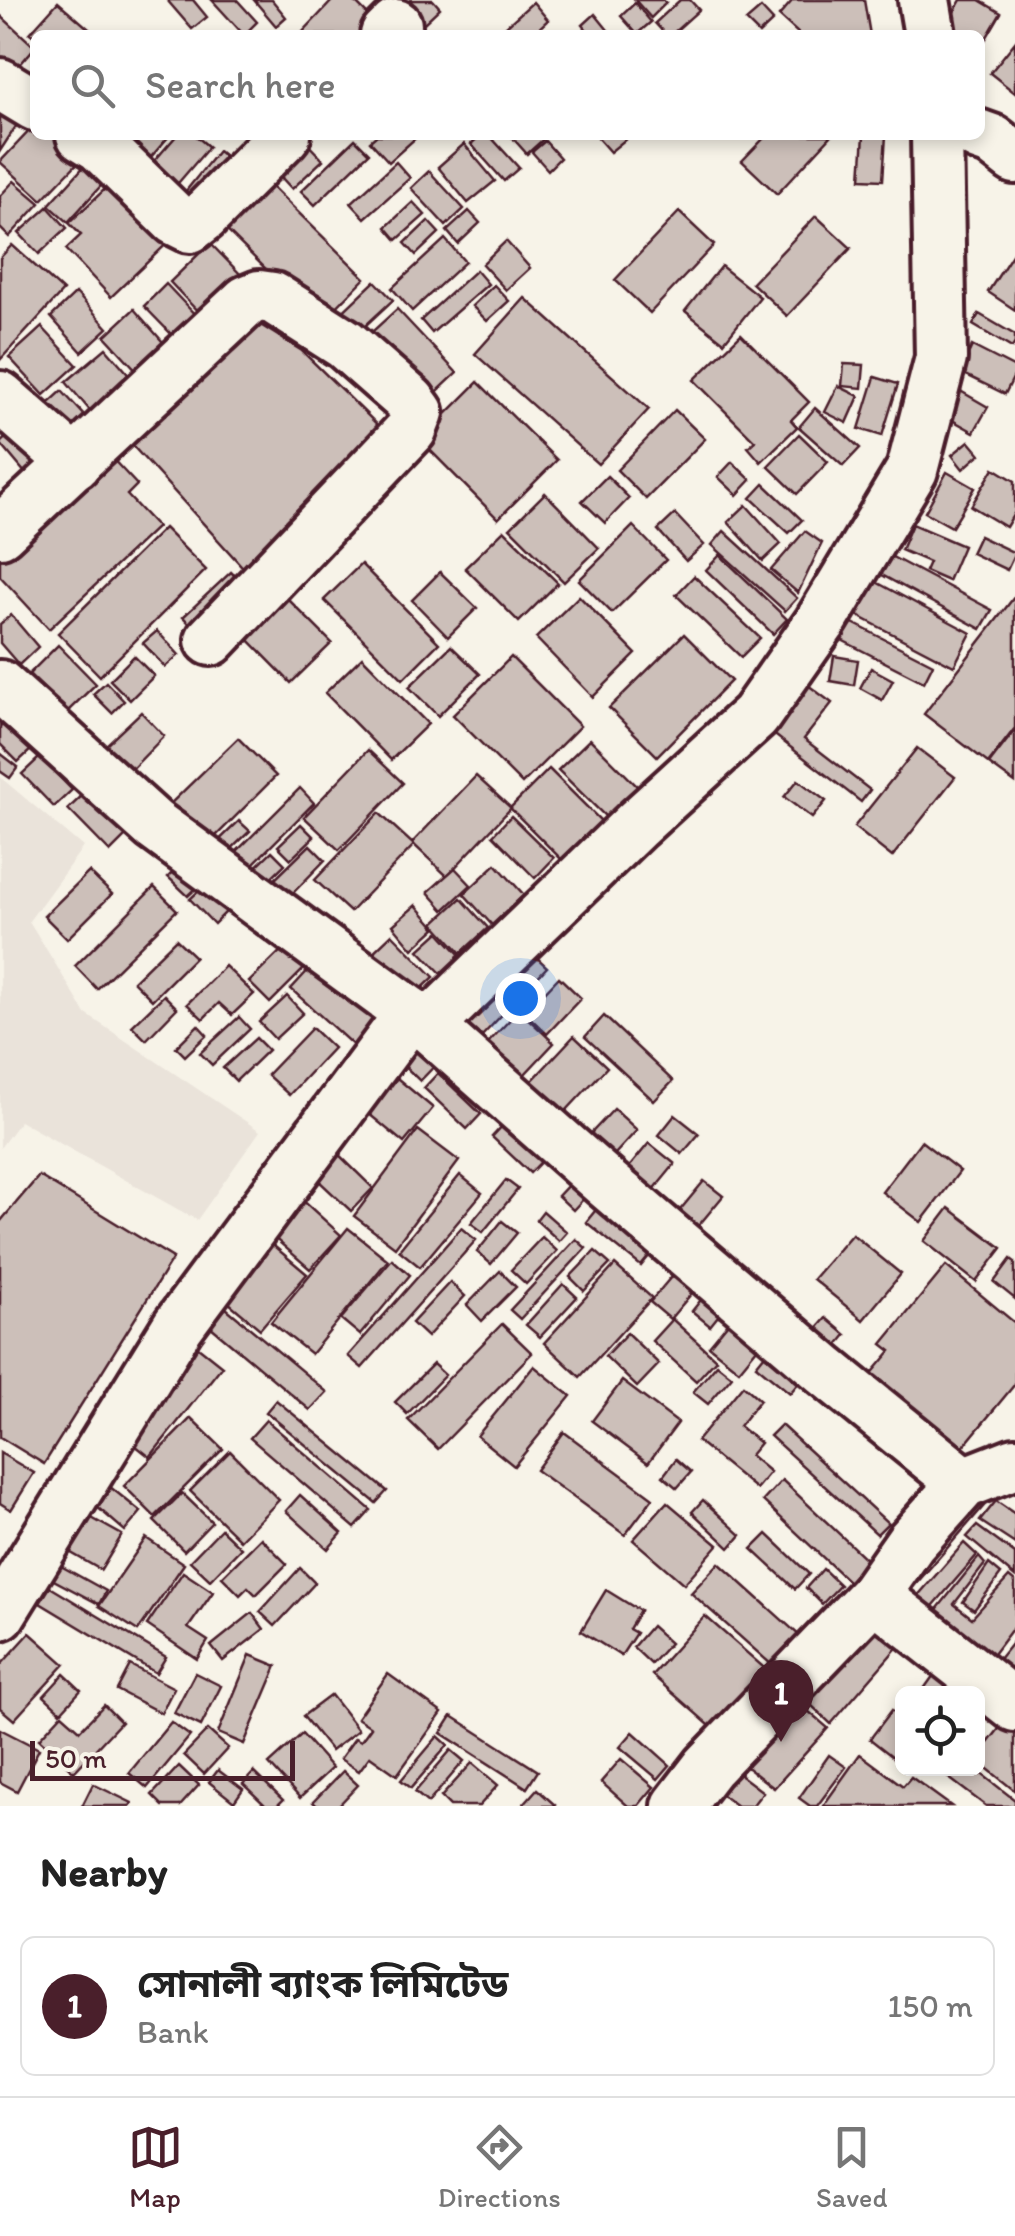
<!DOCTYPE html>
<meta charset="utf-8">
<style>
body{margin:0;font-family:Itim,"Noto Sans Bengali",sans-serif;background:#f6f6f6;color:#222}
.controls{position:absolute;right:30px;bottom:30px;display:grid;overflow:hidden;border-radius:15px;box-shadow:0 5px 15px #0003}
.controls button{width:90px;height:90px;display:grid;place-items:center;padding:0;border:0;border-bottom:2px solid #e0e0e0;background:#fff;color:#222;font:50px sans-serif}
.scale{position:absolute;left:30px;bottom:25px;width:265px;box-sizing:border-box;padding-left:10px;border:5px solid #4a1f2b;border-top:0;font-size:28px;line-height:35px;white-space:nowrap;color:#4a1f2b;-webkit-text-stroke:8px #f7f3e8;paint-order:stroke}
.you{position:absolute;left:520px;top:998px;width:35px;height:35px;margin:-25px;border:8px solid #fff;border-radius:50%;background:#1a73e8;box-shadow:0 0 0 15px #1a73e833}
.badge{display:grid;place-items:center;width:65px;height:65px;border-radius:50%;background:#4a1f2b;color:#fff;font-size:32px;font-weight:700}
.pin{position:absolute;translate:-50% -82px;filter:drop-shadow(0 2px 5px #0008)}
.pin::after{content:'';position:absolute;top:52px;width:35px;height:30px;background:inherit;clip-path:polygon(0 0,100% 0,50% 100%)}
.list{margin:0;padding:0;list-style:none}
h2{display:flex;justify-content:space-between;align-items:center;height:130px;margin:0;padding:0 40px;font-size:42px}
h2 small{font-size:32px;font-weight:400;color:#767676}
.list li{display:grid;grid-template-columns:65px 1fr auto;gap:30px;align-items:center;box-sizing:border-box;height:140px;margin:0 20px 20px;padding:0 20px;border:2px solid #e0e0e0;border-radius:15px}
.list b{display:block;font-size:38px;white-space:nowrap}
.list p{margin:0;font-size:32px;white-space:nowrap;color:#767676}
.list em{font-size:32px;font-style:normal;color:#767676}
.icon{flex:none;width:55px;height:55px;fill:none;stroke:currentColor;stroke-width:2;stroke-linecap:round;stroke-linejoin:round}
.map{position:relative;flex:none;width:1015px;height:1806px;overflow:hidden}
.search{position:absolute;background:#fff;box-shadow:0 5px 15px #0003;left:30px;right:30px;top:30px;height:110px;display:flex;align-items:center;gap:25px;box-sizing:border-box;padding:0 35px;border-radius:15px;color:#767676;font-size:38px}
.sheet{height:290px;background:#fff}
nav{display:flex;justify-content:space-around;align-items:center;box-sizing:border-box;height:140px;border-top:2px solid #e0e0e0;background:#fff;font-size:28px;color:#767676}
nav a{display:grid;justify-items:center;gap:5px}
nav .on{color:#4a1f2b}
.map>svg:first-child{display:block}
</style>
<div class="map">
<svg width="1015" height="1806" viewBox="0 0 1015 1806">
<rect width="100%" height="100%" fill="#f7f3e8"/>
<filter id="ink" filterUnits="userSpaceOnUse"><feTurbulence type="fractalNoise" baseFrequency=".01" numOctaves="2"/><feDisplacementMap in="SourceGraphic" scale="20" xChannelSelector="R" yChannelSelector="G"/><feConvolveMatrix kernelMatrix="1 2 1 2 8 2 1 2 1" color-interpolation-filters="sRGB"/></filter>
<g filter="url(#ink)">
<polygon fill="#eae3da" points="0,777 83,847 29,921 86,1014 260,1131 197,1220 20,1121 0,1148"/>
<g fill="#ccbfb9" stroke="#4a1f2b" stroke-width="2.5">
<polygon points="167,0 193,0 207,17 192,29"/>
<polygon points="212,0 237,0 257,22 244,35"/>
<polygon points="254,0 272,0 286,17 276,26"/>
<polygon points="333,0 353,0 372,19 357,35 300,35"/>
<polygon points="411,0 433,0 440,8 422,25 405,6"/>
<polygon points="635,0 663,0 666,3 651,18"/>
<polygon points="680,0 690,0 699,10 671,35 666,35 655,23"/>
<polygon points="793,0 864,0 870,35 800,35 779,16"/>
<polygon points="961,0 979,0 1001,13 980,49 980,35 941,35"/>
<polygon points="58,2 96,35 35,35 35,37 30,33"/>
<polygon points="533,2 548,20 532,35 496,35"/>
<polygon points="635,3 651,22 637,34 621,16"/>
<polygon points="761,8 773,21 759,34 746,21"/>
<polygon points="595,14 612,35 591,35 583,25"/>
<polygon points="0,15 35,47 5,82 0,78"/>
<polygon points="1015,42 1015,93 990,73"/>
<polygon points="0,98 24,114 0,151"/>
<polygon points="35,125 35,135 66,135 86,154 42,200 0,162"/>
<polygon points="97,135 170,135 138,172"/>
<polygon points="177,135 195,135 209,147 167,196 143,174"/>
<polygon points="377,135 419,135 389,162 370,141"/>
<polygon points="481,135 489,135 519,168 504,181 471,144"/>
<polygon points="510,135 548,135 527,154"/>
<polygon points="595,135 622,135 626,139 610,152"/>
<polygon points="767,135 832,135 777,194 742,161"/>
<polygon points="864,135 886,135 883,180 861,179"/>
<polygon points="302,138 323,160 292,189 271,166"/>
<polygon points="355,139 369,153 315,205 301,191"/>
<polygon points="545,141 560,158 548,170 532,152"/>
<polygon points="464,144 495,181 468,203 438,167"/>
<polygon points="98,151 117,168 68,222 49,205"/>
<polygon points="218,151 234,164 197,210 181,197"/>
<polygon points="396,162 410,178 365,218 351,203"/>
<polygon points="255,170 365,278 321,323 211,215"/>
<polygon points="429,171 464,209 446,226 411,188"/>
<polygon points="123,172 179,232 111,297 66,249 81,235 69,223"/>
<polygon points="14,181 40,203 9,237 0,228 0,196"/>
<polygon points="413,202 425,215 397,240 386,227"/>
<polygon points="48,207 67,228 39,254 19,233"/>
<polygon points="469,211 480,223 458,244 447,231"/>
<polygon points="679,212 714,245 650,313 615,280"/>
<polygon points="816,216 851,248 787,316 752,283"/>
<polygon points="428,221 439,233 416,255 405,243"/>
<polygon points="445,239 465,262 412,311 392,288"/>
<polygon points="506,241 530,268 506,290 482,264"/>
<polygon points="210,243 242,276 201,315 170,282"/>
<polygon points="12,245 63,291 0,360 0,258"/>
<polygon points="1015,250 1015,310 988,292"/>
<polygon points="721,266 760,297 724,342 685,311"/>
<polygon points="476,270 488,284 432,333 421,320"/>
<polygon points="375,281 393,300 351,339 334,320"/>
<polygon points="166,284 200,320 179,342 144,306"/>
<polygon points="494,285 509,301 487,321 472,306"/>
<polygon points="76,293 108,328 82,352 51,317"/>
<polygon points="525,298 649,409 598,464 475,354"/>
<polygon points="134,309 169,349 141,375 105,336"/>
<polygon points="397,309 457,373 423,405 363,340"/>
<polygon points="979,314 1015,335 1015,343 1012,348 973,325"/>
<polygon points="246,316 302,351 390,437 260,586 122,434"/>
<polygon points="42,327 77,365 44,395 9,357"/>
<polygon points="741,334 809,402 791,420 797,427 761,462 748,447 755,441 694,380"/>
<polygon points="972,346 1015,368 1015,374 1005,394 960,372"/>
<polygon points="106,348 132,378 92,413 66,382"/>
<polygon points="844,364 864,365 862,388 842,386"/>
<polygon points="875,377 898,384 882,436 859,429"/>
<polygon points="478,382 557,460 498,519 420,440"/>
<polygon points="950,385 988,407 974,432 936,411"/>
<polygon points="838,386 859,396 847,423 825,412"/>
<polygon points="62,391 86,417 65,438 40,411"/>
<polygon points="815,408 860,448 843,466 799,427"/>
<polygon points="675,410 705,439 646,499 617,470"/>
<polygon points="17,427 49,465 31,480 0,443"/>
<polygon points="799,434 828,462 797,494 768,466"/>
<polygon points="969,441 980,454 963,469 952,455"/>
<polygon points="108,454 137,485 127,495 157,527 49,629 0,576 0,556"/>
<polygon points="732,462 751,480 737,495 718,477"/>
<polygon points="994,468 1015,481 1015,512 1006,527 971,506"/>
<polygon points="947,472 975,488 952,527 925,512"/>
<polygon points="607,476 629,498 605,523 582,501"/>
<polygon points="764,484 802,520 789,533 751,498"/>
<polygon points="545,493 599,548 564,582 510,528"/>
<polygon points="746,505 781,544 763,561 728,522"/>
<polygon points="675,514 704,545 686,561 658,530"/>
<polygon points="912,524 963,546 948,581 925,571 929,562 901,550"/>
<polygon points="633,526 666,560 612,613 579,580"/>
<polygon points="164,528 206,570 100,676 58,633"/>
<polygon points="504,530 558,583 519,622 465,568"/>
<polygon points="724,531 797,598 785,611 712,545"/>
<polygon points="805,531 822,543 798,593 771,570"/>
<polygon points="979,536 1015,553 1007,570 971,553"/>
<polygon points="881,551 992,610 981,629 871,569"/>
<polygon points="720,555 787,619 773,634 706,570"/>
<polygon points="361,564 439,643 403,679 324,600"/>
<polygon points="231,572 246,587 198,632 183,617"/>
<polygon points="440,572 477,608 448,637 412,600"/>
<polygon points="694,576 760,638 741,657 676,595"/>
<polygon points="865,576 971,633 954,666 847,610"/>
<polygon points="274,585 332,643 291,683 234,625"/>
<polygon points="579,596 636,654 593,697 536,638"/>
<polygon points="1015,596 1015,728 988,763 924,714"/>
<polygon points="835,614 933,664 924,682 826,632"/>
<polygon points="11,615 38,647 19,665 0,643 0,624"/>
<polygon points="157,631 179,655 165,667 143,643"/>
<polygon points="684,634 731,681 657,756 609,708"/>
<polygon points="58,645 96,684 67,712 29,674"/>
<polygon points="451,646 480,674 438,716 409,687"/>
<polygon points="134,656 154,676 130,700 110,680"/>
<polygon points="834,656 858,660 854,685 830,681"/>
<polygon points="362,657 428,724 391,760 325,693"/>
<polygon points="511,657 580,726 522,784 453,715"/>
<polygon points="871,668 893,680 882,700 860,688"/>
<polygon points="106,682 124,701 112,713 93,694"/>
<polygon points="804,682 832,703 804,739 870,790 861,802 767,729"/>
<polygon points="18,706 47,735 18,762 0,744 0,724"/>
<polygon points="141,712 164,736 129,772 104,747"/>
<polygon points="1015,730 1015,783 989,764"/>
<polygon points="238,738 276,776 205,847 166,808"/>
<polygon points="590,739 641,790 610,821 558,770"/>
<polygon points="917,748 955,777 892,857 854,827"/>
<polygon points="368,750 403,783 339,850 304,817"/>
<polygon points="0,753 18,767 10,778 0,771"/>
<polygon points="40,757 72,790 54,807 22,774"/>
<polygon points="549,769 607,827 568,866 510,808"/>
<polygon points="476,776 511,808 447,876 412,843"/>
<polygon points="798,780 826,801 812,818 784,797"/>
<polygon points="300,788 314,803 243,874 229,859"/>
<polygon points="87,791 129,833 110,852 68,809"/>
<polygon points="379,813 414,845 350,912 315,880"/>
<polygon points="511,816 554,858 535,878 493,835"/>
<polygon points="239,821 250,831 220,860 210,849"/>
<polygon points="301,824 314,837 291,859 278,846"/>
<polygon points="310,845 325,860 289,897 273,881"/>
<polygon points="272,851 285,864 253,895 240,882"/>
<polygon points="182,863 202,883 188,896 168,877"/>
<polygon points="496,864 524,895 492,925 464,894"/>
<polygon points="455,868 471,885 444,910 428,892"/>
<polygon points="89,872 112,894 67,939 44,916"/>
<polygon points="154,887 177,910 97,989 75,966"/>
<polygon points="203,887 227,911 214,924 190,899"/>
<polygon points="461,898 488,928 461,953 434,923"/>
<polygon points="416,905 436,928 413,949 393,925"/>
<polygon points="439,932 460,955 441,973 419,950"/>
<polygon points="299,933 319,954 270,1003 249,982"/>
<polygon points="392,934 434,977 411,999 370,955"/>
<polygon points="513,935 547,967 480,1038 446,1005"/>
<polygon points="176,939 195,957 152,1000 133,981"/>
<polygon points="324,953 389,1013 356,1048 291,989"/>
<polygon points="225,966 254,994 232,1015 219,1003 203,1019 187,1004"/>
<polygon points="559,977 581,998 547,1034 525,1013"/>
<polygon points="164,995 177,1008 146,1040 132,1026"/>
<polygon points="287,996 303,1013 275,1039 259,1022"/>
<polygon points="519,1010 554,1043 507,1093 472,1060"/>
<polygon points="604,1016 673,1081 654,1101 585,1037"/>
<polygon points="239,1017 250,1029 212,1065 200,1053"/>
<polygon points="198,1025 207,1035 185,1056 176,1047"/>
<polygon points="312,1028 333,1048 289,1095 267,1075"/>
<polygon points="421,1030 446,1054 420,1081 395,1057"/>
<polygon points="574,1036 607,1067 550,1128 517,1097"/>
<polygon points="256,1038 268,1050 236,1081 223,1068"/>
<polygon points="380,1064 433,1108 404,1143 351,1099"/>
<polygon points="438,1073 481,1114 467,1129 424,1088"/>
<polygon points="518,1109 557,1145 530,1173 492,1137"/>
<polygon points="614,1109 637,1130 603,1167 580,1145"/>
<polygon points="675,1115 699,1134 682,1154 659,1135"/>
<polygon points="418,1130 459,1161 395,1247 354,1216"/>
<polygon points="921,1141 960,1171 921,1222 882,1192"/>
<polygon points="326,1142 373,1188 351,1211 303,1166"/>
<polygon points="649,1143 675,1164 638,1209 612,1188"/>
<polygon points="585,1167 600,1181 573,1210 558,1196"/>
<polygon points="460,1175 482,1193 420,1267 399,1250"/>
<polygon points="39,1176 173,1258 44,1464 0,1437 0,1222"/>
<polygon points="506,1180 518,1189 483,1232 471,1223"/>
<polygon points="704,1181 723,1196 685,1242 666,1227"/>
<polygon points="288,1187 341,1235 310,1269 256,1222"/>
<polygon points="608,1195 654,1250 641,1266 586,1222"/>
<polygon points="949,1208 1002,1248 976,1282 924,1241"/>
<polygon points="543,1211 567,1232 559,1241 536,1220"/>
<polygon points="502,1221 517,1233 491,1264 477,1252"/>
<polygon points="348,1228 388,1260 311,1354 271,1322"/>
<polygon points="461,1228 476,1240 362,1368 348,1356"/>
<polygon points="256,1231 307,1274 260,1329 209,1286"/>
<polygon points="852,1234 901,1274 863,1320 813,1279"/>
<polygon points="542,1237 557,1251 526,1284 511,1270"/>
<polygon points="576,1239 586,1248 520,1319 510,1310"/>
<polygon points="595,1251 610,1264 584,1291 570,1277"/>
<polygon points="687,1258 708,1274 670,1319 650,1302"/>
<polygon points="392,1259 410,1275 360,1335 341,1319"/>
<polygon points="1011,1259 1015,1262 1015,1299 994,1282"/>
<polygon points="615,1265 652,1298 580,1377 544,1343"/>
<polygon points="946,1266 1015,1323 1015,1384 949,1464 869,1377 891,1351 882,1344"/>
<polygon points="500,1271 516,1287 482,1321 467,1305"/>
<polygon points="450,1282 465,1296 427,1337 412,1323"/>
<polygon points="563,1284 577,1297 540,1337 526,1325"/>
<polygon points="708,1291 726,1306 710,1326 692,1311"/>
<polygon points="226,1308 327,1392 310,1410 210,1326"/>
<polygon points="737,1312 766,1337 739,1370 709,1346"/>
<polygon points="826,1318 846,1335 823,1363 802,1346"/>
<polygon points="672,1319 716,1359 696,1381 652,1341"/>
<polygon points="502,1324 532,1353 438,1449 408,1420"/>
<polygon points="627,1333 659,1364 637,1387 605,1356"/>
<polygon points="188,1339 222,1366 150,1457 116,1430"/>
<polygon points="773,1344 808,1372 790,1393 756,1365"/>
<polygon points="433,1364 445,1375 407,1414 395,1402"/>
<polygon points="717,1364 732,1376 708,1404 693,1392"/>
<polygon points="534,1366 571,1396 514,1466 477,1436"/>
<polygon points="622,1381 678,1423 648,1463 592,1421"/>
<polygon points="743,1385 760,1400 739,1426 760,1443 750,1455 770,1472 756,1489 697,1441"/>
<polygon points="276,1400 387,1491 376,1503 266,1412"/>
<polygon points="191,1418 223,1449 155,1517 124,1486"/>
<polygon points="266,1420 371,1510 355,1528 250,1438"/>
<polygon points="781,1425 888,1523 877,1534 770,1436"/>
<polygon points="564,1432 653,1498 625,1535 536,1470"/>
<polygon points="230,1451 279,1500 240,1540 190,1491"/>
<polygon points="0,1453 34,1473 11,1510 0,1503"/>
<polygon points="676,1459 691,1472 677,1488 663,1476"/>
<polygon points="782,1480 868,1561 849,1582 763,1501"/>
<polygon points="104,1482 141,1512 125,1531 89,1500"/>
<polygon points="974,1487 989,1500 903,1599 891,1586"/>
<polygon points="182,1493 212,1522 184,1551 154,1521"/>
<polygon points="300,1495 342,1533 328,1549 286,1511"/>
<polygon points="703,1500 741,1535 730,1548 692,1512"/>
<polygon points="996,1501 1015,1514 1015,1544 980,1521"/>
<polygon points="667,1502 718,1545 684,1584 633,1540"/>
<polygon points="79,1511 122,1535 101,1570 59,1546"/>
<polygon points="977,1526 1015,1554 1015,1577 967,1537"/>
<polygon points="221,1529 241,1548 210,1580 190,1561"/>
<polygon points="767,1534 809,1574 795,1589 752,1549"/>
<polygon points="146,1538 184,1564 138,1631 99,1606"/>
<polygon points="261,1538 287,1564 256,1595 248,1587 240,1595 222,1577"/>
<polygon points="964,1543 977,1555 921,1620 908,1607"/>
<polygon points="41,1555 106,1591 99,1604 33,1569"/>
<polygon points="979,1557 985,1564 954,1604 972,1618 1009,1577 1015,1582 1015,1625 981,1670 926,1623"/>
<polygon points="719,1563 800,1636 773,1666 691,1593"/>
<polygon points="989,1564 1001,1574 974,1610 963,1602"/>
<polygon points="300,1568 315,1583 275,1626 260,1612"/>
<polygon points="823,1569 840,1585 822,1604 806,1588"/>
<polygon points="183,1572 213,1592 188,1628 208,1641 197,1659 147,1625"/>
<polygon points="50,1587 166,1657 156,1673 40,1603"/>
<polygon points="606,1590 640,1611 629,1629 636,1633 621,1656 581,1631"/>
<polygon points="252,1613 264,1629 223,1661 211,1646"/>
<polygon points="869,1613 907,1636 831,1724 793,1688"/>
<polygon points="705,1616 770,1673 717,1732 652,1675"/>
<polygon points="651,1626 670,1643 651,1664 633,1647"/>
<polygon points="30,1633 65,1664 14,1720 0,1708 0,1666"/>
<polygon points="1015,1639 1015,1686 991,1669"/>
<polygon points="250,1655 277,1666 244,1744 218,1733"/>
<polygon points="130,1665 174,1688 161,1713 117,1690"/>
<polygon points="941,1665 993,1701 978,1719 978,1694 921,1693"/>
<polygon points="195,1673 221,1686 201,1726 174,1713"/>
<polygon points="64,1674 81,1690 61,1712 44,1696"/>
<polygon points="388,1674 442,1713 397,1775 370,1756 359,1771 340,1759 355,1738 361,1741 371,1727 357,1718"/>
<polygon points="331,1695 358,1730 331,1751 303,1716"/>
<polygon points="794,1699 828,1728 774,1788 732,1756"/>
<polygon points="104,1705 121,1722 74,1772 39,1739 62,1714 80,1730"/>
<polygon points="892,1710 902,1718 902,1764 870,1739"/>
<polygon points="1012,1712 1015,1715 1015,1791 978,1761 978,1756"/>
<polygon points="452,1716 538,1771 527,1788 441,1733"/>
<polygon points="171,1722 190,1736 147,1788 129,1773"/>
<polygon points="0,1729 39,1749 17,1791 0,1782"/>
<polygon points="208,1730 228,1748 204,1774 184,1755"/>
<polygon points="633,1732 670,1765 658,1779 620,1747"/>
<polygon points="302,1734 332,1768 300,1798 269,1764"/>
<polygon points="438,1736 448,1745 411,1788 401,1780"/>
<polygon points="451,1750 464,1761 428,1803 415,1792"/>
<polygon points="860,1754 903,1786 911,1777 951,1806 823,1806"/>
<polygon points="829,1755 846,1767 817,1806 810,1806 799,1798"/>
<polygon points="621,1759 654,1787 638,1806 628,1806 601,1782"/>
<polygon points="472,1763 498,1785 479,1806 450,1806 441,1797"/>
<polygon points="726,1764 763,1792 752,1806 737,1806 710,1786"/>
<polygon points="179,1766 199,1785 180,1806 163,1806 152,1795"/>
<polygon points="974,1768 1015,1800 1015,1806 986,1806 937,1769"/>
<polygon points="218,1770 243,1789 234,1802 209,1782"/>
<polygon points="343,1771 358,1785 338,1806 317,1806 313,1802"/>
<polygon points="254,1772 283,1800 277,1806 266,1806 243,1784"/>
<polygon points="93,1784 132,1803 130,1806 82,1806"/>
<polygon points="537,1789 555,1805 554,1806 522,1806"/>
</g>
<g fill="none" stroke-linecap="round" stroke-linejoin="round">
<g stroke="#4a1f2b" stroke-width="58">
<g id="minor">
<polyline points="924,0 930,35"/>
<polyline points="386,35 396,25"/>
<polyline points="0,84 35,105"/>
<polyline points="82,135 100,146 176,220 190,227 203,217 285,135"/>
<polyline points="978,135 992,140 1015,158"/>
<polyline points="0,397 75,463"/>
<polyline points="0,532 247,301 259,296 273,298 345,344 410,401 418,412 411,430 211,640"/>
<polyline points="0,686 154,825 428,1026 607,1184 826,1371 964,1483"/>
<polyline points="428,1026 636,825 755,716 820,623 912,470 941,358 937,135"/>
<polyline points="874,1595 1015,1706"/>
<polyline points="0,1614 178,1326 411,1013"/>
<polyline points="678,1806 708,1767 874,1595 911,1542 964,1483 1015,1463"/>
</g>
</g>
<use href="#minor" stroke="#f7f3e8" stroke-width="50"/>
</g>
</g>
</svg>
<div class="controls">
<button><svg class="icon" aria-label="locate" viewBox="0 0 24 24"><circle cx="12" cy="12" r="6"/><path d="M12 2v4M12 18v4M2 12h4M18 12h4"/></svg></button>
</div>
<div class="scale">50 m</div>
<div class="you"></div>
<div class="pin badge" style="left:781px;top:1742px">1</div>
<div class="search"><svg class="icon" aria-label="search" viewBox="0 0 24 24"><circle cx="10" cy="10" r="6"/><path d="M15 15l6 6"/></svg>Search here</div>
</div>
<section class="sheet">
<h2>Nearby<small></small></h2>
<ul class="list">
<li><span class="badge">1</span><div><b>সোনালী ব্যাংক লিমিটেড</b><p>Bank</p></div><em>150 m</em></li>
</ul>
</section>
<nav>
<a class="on"><svg class="icon" aria-label="map" viewBox="0 0 24 24"><path d="M3 6l6-2 6 2 6-2v14l-6 2-6-2-6 2zM9 4v14M15 6v14"/></svg>Map</a>
<a><svg class="icon" aria-label="directions" viewBox="0 0 24 24"><path d="M12 3l9 9-9 9-9-9zM9 14v-3h6M13 9l2 2-2 2"/></svg>Directions</a>
<a><svg class="icon" aria-label="saved" viewBox="0 0 24 24"><path d="M7 4h10v16l-5-4-5 4z"/></svg>Saved</a>
</nav>
